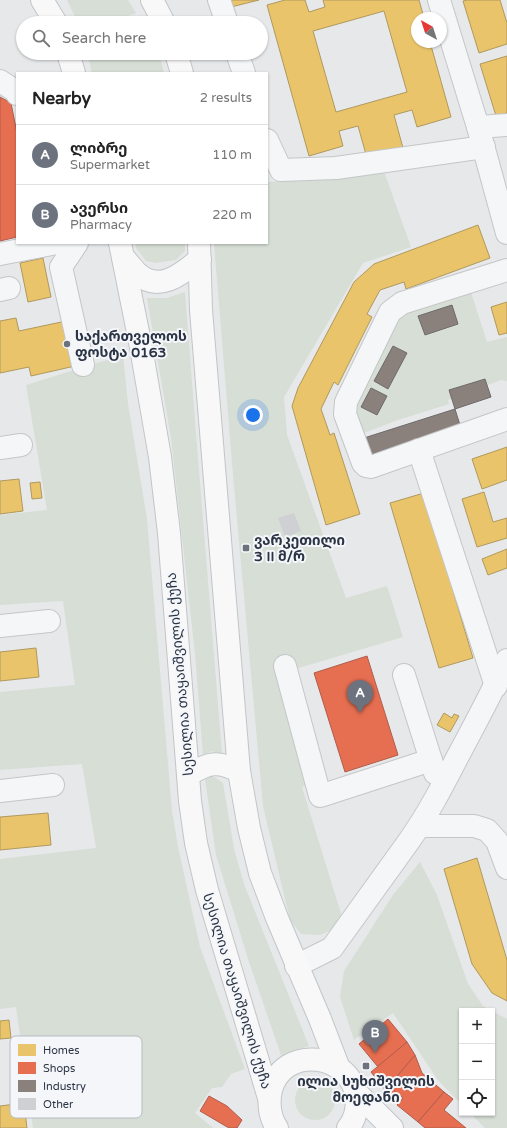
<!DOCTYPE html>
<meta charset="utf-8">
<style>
body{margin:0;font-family:"Varela Round","Noto Sans Georgian",sans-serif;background:#f2f2f2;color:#222}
.controls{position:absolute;right:12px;bottom:12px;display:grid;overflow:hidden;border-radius:0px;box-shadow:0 1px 3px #0004}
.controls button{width:36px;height:36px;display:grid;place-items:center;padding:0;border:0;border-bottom:1px solid #e0e0e0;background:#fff;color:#222;font:20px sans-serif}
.compass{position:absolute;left:411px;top:12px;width:36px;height:36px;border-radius:50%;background:#fff;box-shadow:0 1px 3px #0004;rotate:321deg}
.you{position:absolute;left:253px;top:415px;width:14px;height:14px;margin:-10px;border:3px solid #fff;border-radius:50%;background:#1a73e8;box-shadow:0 0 0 6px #1a73e833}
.badge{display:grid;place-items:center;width:26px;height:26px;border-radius:50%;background:#6c737f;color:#fff;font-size:13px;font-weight:700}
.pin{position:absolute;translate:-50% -33px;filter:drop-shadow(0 1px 2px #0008)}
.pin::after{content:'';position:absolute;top:21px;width:14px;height:12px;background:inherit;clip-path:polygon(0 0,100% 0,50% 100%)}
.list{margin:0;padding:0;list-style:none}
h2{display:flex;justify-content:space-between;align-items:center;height:52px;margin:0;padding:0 16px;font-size:17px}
h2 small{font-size:13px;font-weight:400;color:#767676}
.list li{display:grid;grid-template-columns:26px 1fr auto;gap:12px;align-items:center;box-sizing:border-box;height:60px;padding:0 16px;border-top:1px solid #e0e0e0}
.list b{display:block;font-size:15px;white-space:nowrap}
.list p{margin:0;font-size:13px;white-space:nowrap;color:#767676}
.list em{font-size:13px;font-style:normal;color:#767676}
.icon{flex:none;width:22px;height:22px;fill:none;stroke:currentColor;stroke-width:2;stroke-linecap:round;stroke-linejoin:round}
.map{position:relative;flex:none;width:507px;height:1128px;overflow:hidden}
.search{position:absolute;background:#fff;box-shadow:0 1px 3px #0004;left:16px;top:16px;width:252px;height:44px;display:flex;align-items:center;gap:10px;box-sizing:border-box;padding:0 14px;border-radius:22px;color:#767676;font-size:15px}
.panel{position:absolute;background:#fff;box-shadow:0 1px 3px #0004;left:16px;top:72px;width:252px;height:172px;border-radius:0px}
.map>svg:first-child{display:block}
</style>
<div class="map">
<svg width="507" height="1128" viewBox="0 0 507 1128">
<rect width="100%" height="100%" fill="#e6e8ea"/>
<g fill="#d6ded6">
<polygon points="67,0 128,0 136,13 109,23 78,23"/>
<polygon points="87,53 159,53 164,73 92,73"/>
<polygon points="382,166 411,247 363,263 284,397 287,435 346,598 387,586 403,637 292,670 327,777 302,787 342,917 350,922 320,935 301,934 290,920 263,806 233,475 214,243 267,243 267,182 296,180"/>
<polygon points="135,243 185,243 185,251 176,260 155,263 146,261 136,248"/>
<polygon points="469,286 487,342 507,337 507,381 501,380 448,400 449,404 395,421 356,436 349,408 397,310"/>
<polygon points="185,292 195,421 222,754 212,751 203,755 195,654 171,438 147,298 167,298"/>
<polygon points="123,355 128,404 147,519 172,811 178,847 200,947 245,1069 231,1074 222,1087 212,1088 195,1113 213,1128 33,1128 16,1007 0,1009 0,859 96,848 82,764 0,770 0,692 75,685 63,601 0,605 0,515 47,510 26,385"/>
<polygon points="213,776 223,783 234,849 244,884 309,1046 295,1050 282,1058 249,962 216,855 205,779"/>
<polygon points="420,862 437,895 468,984 483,1006 492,1011 462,1011 462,1105 438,1080 393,1013 354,1040 340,997 344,971 393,895"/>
<polygon points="492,1011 507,1019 507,1128 485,1128 470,1113 492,1113"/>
<circle cx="315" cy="1100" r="20"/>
</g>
<g fill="#e9c46a" stroke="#b0995f" fill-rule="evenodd">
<polygon points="225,0 259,0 227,8"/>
<path d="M285,0H305L309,12L325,7L323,0H419L424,18H417V42H430L451,117L417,127L412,110L394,115L403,148L367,158L358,126L339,131L343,146L309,156L267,5ZM384,11L407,92L336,112L313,31Z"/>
<polygon points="467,0 500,0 507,23 507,44 479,53 463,1"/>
<polygon points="507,56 507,113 496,116 480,64"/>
<polygon points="478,225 490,258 406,289 404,282 380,290 367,314 372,317 338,385 334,382 321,409 330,435 334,433 360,514 326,525 292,406 298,388 354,282 374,264"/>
<polygon points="43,258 51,297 28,302 20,263"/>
<polygon points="507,302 507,333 499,335 491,307"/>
<polygon points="16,318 19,331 66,321 75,366 31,376 29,367 0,373 0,321"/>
<polygon points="507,447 507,480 482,489 472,459"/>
<polygon points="19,479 23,511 0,514 0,481"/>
<polygon points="40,482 42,498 32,499 30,483"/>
<polygon points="484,492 493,522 507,518 507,538 477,547 462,499"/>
<polygon points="424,493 473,658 439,668 390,503"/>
<polygon points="507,549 507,568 488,575 482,559"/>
<polygon points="36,648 39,677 0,681 0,652"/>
<polygon points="444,713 452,718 454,714 459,716 450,732 437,725"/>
<polygon points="48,813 51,845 0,850 0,817"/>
<polygon points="477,858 507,960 507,1001 492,993 472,964 444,869"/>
<polygon points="9,1020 11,1038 0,1039 0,1021"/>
<polygon points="24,1103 27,1128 0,1128 0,1106"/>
</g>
<g fill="#e76f51" stroke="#af5d4d">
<polygon points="0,97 11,103 17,133 17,237 0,241"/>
<polygon points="367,656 398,755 345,772 314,673"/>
<polygon points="388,1019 407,1042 378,1067 359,1044"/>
<polygon points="407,1042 415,1055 389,1086 398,1093 393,1100 371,1072"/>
<polygon points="415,1055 422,1073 444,1092 418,1122 397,1105 403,1098 389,1086"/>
<polygon points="444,1092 453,1099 444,1110 466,1128 425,1128 418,1122"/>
<polygon points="209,1096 227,1106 242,1120 237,1128 229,1128 200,1111"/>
</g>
<g fill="#8a817c" stroke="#6e6a6c">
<polygon points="452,305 458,324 425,335 418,316"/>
<polygon points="393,346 407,353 388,389 374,381"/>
<polygon points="485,379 491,397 455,409 449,390"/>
<polygon points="371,388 387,396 377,415 361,407"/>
<polygon points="455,409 460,425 369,455 364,438"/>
</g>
<polygon fill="#ced0d3" points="294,513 301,531 285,537 278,518"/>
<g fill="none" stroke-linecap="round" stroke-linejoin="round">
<g stroke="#c4c6c8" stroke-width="24">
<g id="minor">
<polyline points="219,0 227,23"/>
<polyline points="439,0 478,127 507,233"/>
<polyline points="237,53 244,73"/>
<polyline points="0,81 17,92 17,94"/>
<polyline points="478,127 507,125"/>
<polyline points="267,140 281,170 336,168 484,147"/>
<polyline points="77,243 61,267 83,365"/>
<polyline points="0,254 57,243"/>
<polyline points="507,270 402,303 390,312 346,402 345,414 363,463 366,466 371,467 507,419"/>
<polyline points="0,290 9,288"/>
<polyline points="0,448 21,445"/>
<polyline points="419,450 496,686"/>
<polyline points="0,626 49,621"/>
<polyline points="285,666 320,796 431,760"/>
<polyline points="404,675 435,773"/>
<polyline points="0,791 53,785"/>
<polyline points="420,826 474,826 487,830 497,841 507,868"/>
<path d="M296,966L332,948L409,841C428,814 443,785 458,756C475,724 492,693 507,660"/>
</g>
</g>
<g stroke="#c2c5c8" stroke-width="24">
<g id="major">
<polyline points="42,0 56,23"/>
<polyline points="152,0 164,23"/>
<polyline points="68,53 74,73"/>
<polyline points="176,53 182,73"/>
<polyline points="120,243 140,342 160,457 169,533 190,801 196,843 207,890 269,1098"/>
<polyline points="199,243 201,310 239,771 249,828 260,873 277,918 320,1019 338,1066"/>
<path d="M123,257C128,262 132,268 137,273C159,294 183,273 200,259"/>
<path d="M188,775C208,763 217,760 239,771"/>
<polyline points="356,1092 392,1128"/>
<path d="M277,1128C269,1116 268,1104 271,1090C283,1044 353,1052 357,1100C357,1110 355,1120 348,1128"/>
</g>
</g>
<use href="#minor" stroke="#f5f6f7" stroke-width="22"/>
<use href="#major" stroke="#f8f8f8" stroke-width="22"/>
</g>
<g fill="#6c737f" stroke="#f4f6f9" stroke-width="1.5">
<circle cx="67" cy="344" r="4"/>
<rect x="242" y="544" width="8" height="8" rx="2"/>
<rect x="362" y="1062" width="8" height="8" rx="2"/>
</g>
<g text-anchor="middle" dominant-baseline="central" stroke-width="4" stroke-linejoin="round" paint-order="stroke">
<g font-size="14" font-weight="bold" fill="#2b3445" stroke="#f4f6f9" text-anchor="start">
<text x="75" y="336">საქართველოს<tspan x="75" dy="16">ფოსტა 0163</tspan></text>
<text x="254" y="540">ვარკეთილი<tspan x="254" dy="16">3 II მ/რ</tspan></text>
<text x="366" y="1081" text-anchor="middle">ილია სუხიშვილის<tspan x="366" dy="16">მოედანი</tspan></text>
</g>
<g font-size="14" fill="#2b3445" stroke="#f4f6f9">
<text transform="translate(180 674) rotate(-95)">სესილია თაყაიშვილის ქუჩა</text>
<text transform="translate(237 991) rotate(73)">სესილია თაყაიშვილის ქუჩა</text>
</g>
</g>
<rect x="10" y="1036" width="132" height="82" rx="6" fill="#f4f6f9" stroke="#b8bcc3" stroke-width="1"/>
<rect x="18" y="1044" width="18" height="12" fill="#e9c46a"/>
<rect x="18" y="1062" width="18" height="12" fill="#e76f51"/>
<rect x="18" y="1080" width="18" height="12" fill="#8a817c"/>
<rect x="18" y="1098" width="18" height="12" fill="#ced0d3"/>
<g font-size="11" fill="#2b3445">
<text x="43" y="1054">Homes</text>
<text x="43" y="1072">Shops</text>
<text x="43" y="1090">Industry</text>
<text x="43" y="1108">Other</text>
</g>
</svg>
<div class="controls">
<button>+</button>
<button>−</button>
<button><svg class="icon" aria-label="locate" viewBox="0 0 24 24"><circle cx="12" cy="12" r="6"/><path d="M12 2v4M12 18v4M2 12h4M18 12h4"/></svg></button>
</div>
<svg class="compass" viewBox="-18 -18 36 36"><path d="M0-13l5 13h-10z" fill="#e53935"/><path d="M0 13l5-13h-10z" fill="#767676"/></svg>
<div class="you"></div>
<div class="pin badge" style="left:360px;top:713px">A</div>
<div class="pin badge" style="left:375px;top:1053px">B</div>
<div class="search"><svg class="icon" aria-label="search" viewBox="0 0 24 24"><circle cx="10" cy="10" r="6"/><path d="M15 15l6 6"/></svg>Search here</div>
<section class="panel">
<h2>Nearby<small>2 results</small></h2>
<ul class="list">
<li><span class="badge">A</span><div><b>ლიბრე</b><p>Supermarket</p></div><em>110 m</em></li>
<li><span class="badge">B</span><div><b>ავერსი</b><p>Pharmacy</p></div><em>220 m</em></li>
</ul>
</section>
</div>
